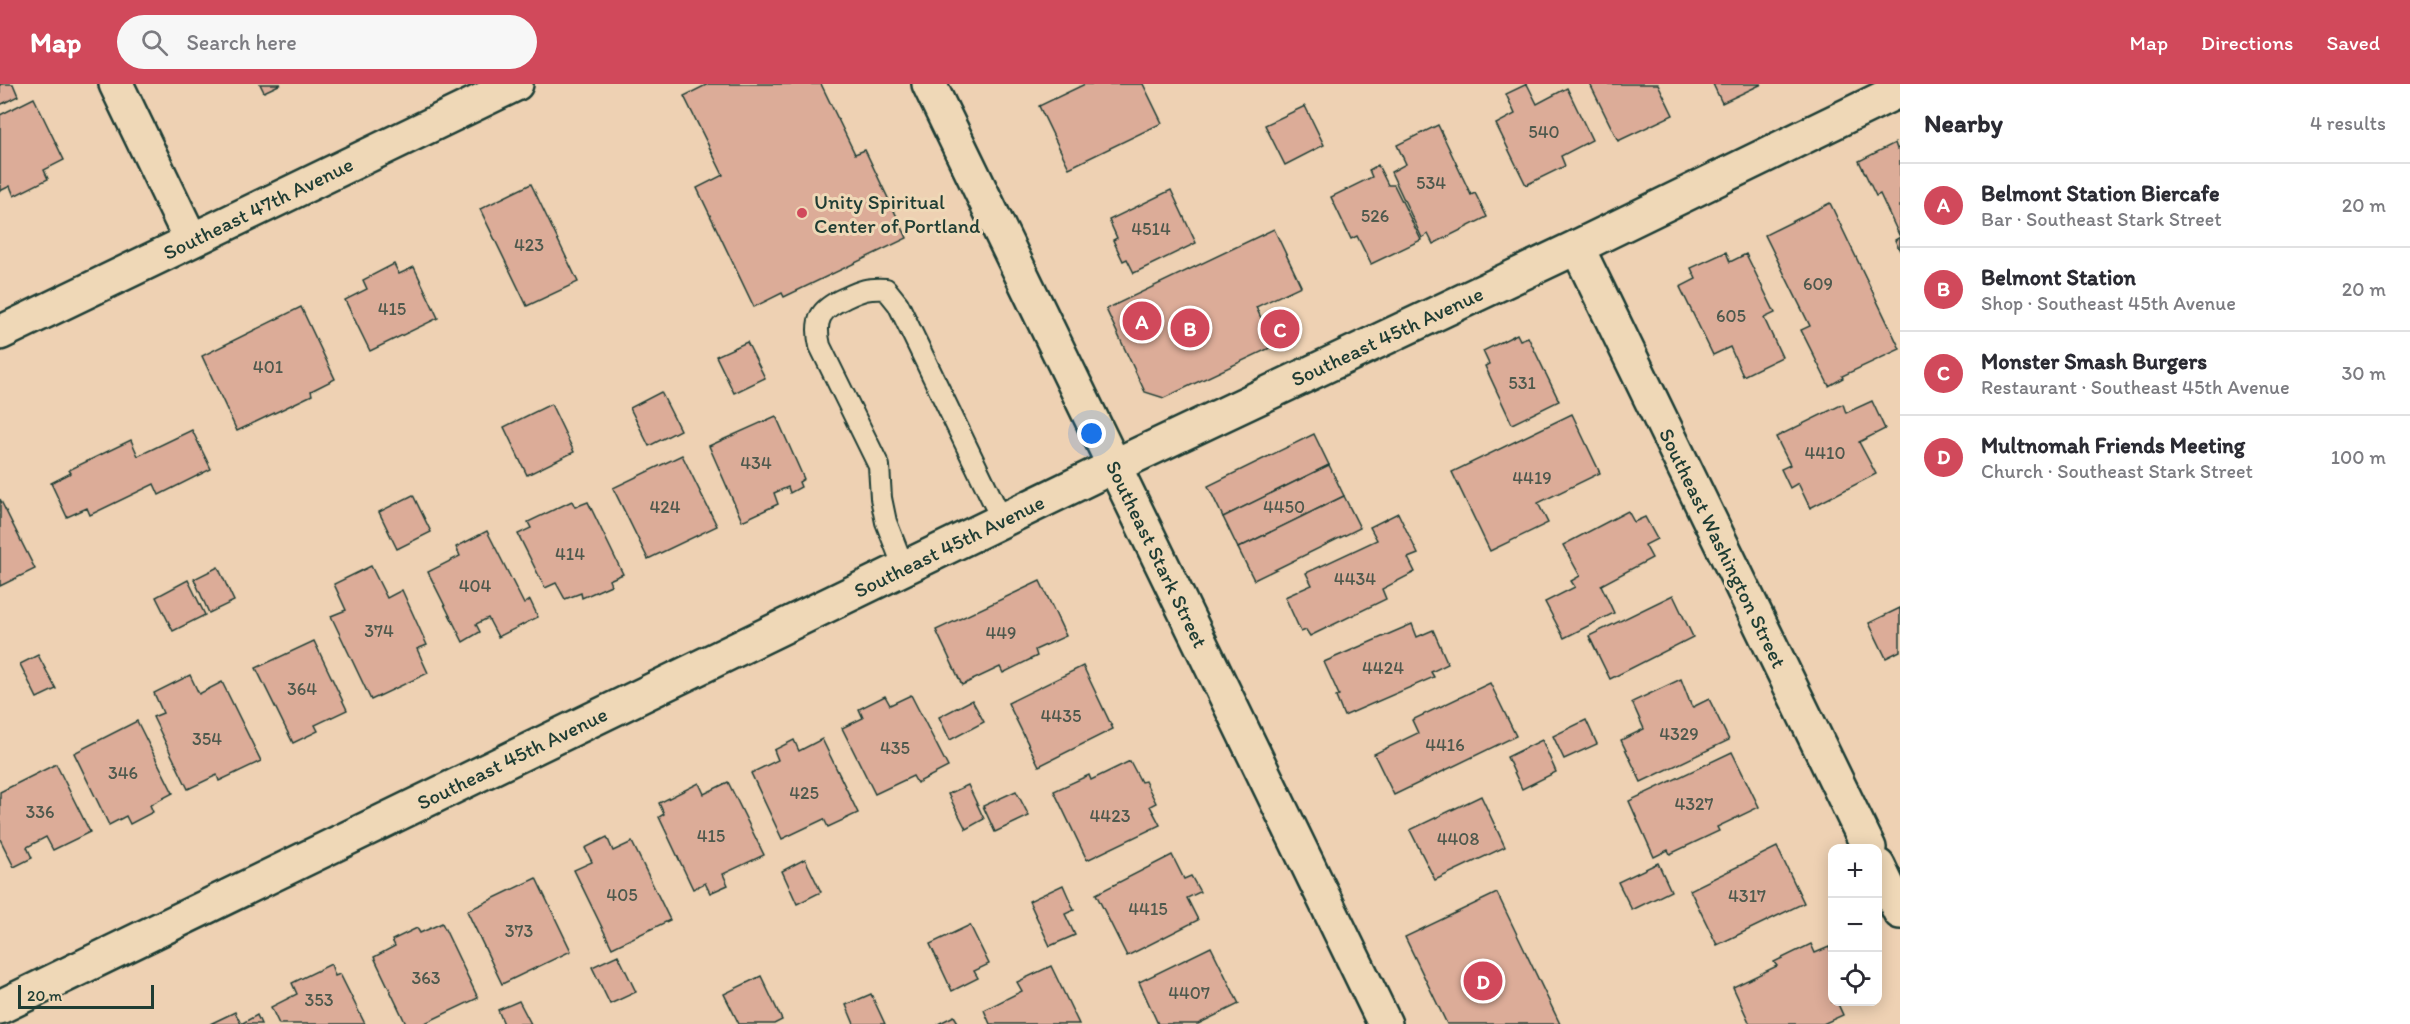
<!DOCTYPE html>
<meta charset="utf-8">
<style>
body{margin:0;font-family:Itim,sans-serif;background:#f7f7f7;color:#2b2b33}
.controls{position:absolute;right:18px;bottom:18px;display:grid;overflow:hidden;border-radius:12px;box-shadow:0 3px 15px #0003}
.controls button{width:54px;height:54px;display:grid;place-items:center;padding:0;border:0;border-bottom:2px solid #e1e1e2;background:#fff;color:#2b2b33;font:30px sans-serif}
.scale{position:absolute;left:18px;bottom:15px;width:136px;box-sizing:border-box;padding-left:6px;border:3px solid #1f3d34;border-top:0;font-size:16px;line-height:21px;white-space:nowrap;color:#1f3d34;-webkit-text-stroke:4px #efd8b7;paint-order:stroke}
.you{position:absolute;left:1092px;top:350px;width:21px;height:21px;margin:-15px;border:4px solid #fff;border-radius:50%;background:#1a73e8;box-shadow:0 0 0 9px #1a73e833}
.badge{display:grid;place-items:center;width:39px;height:39px;border-radius:50%;background:#d1495b;color:#fff;font-size:20px;font-weight:700}
.pin{position:absolute;translate:-50% -50%;border:3px solid #fff;box-shadow:0 2px 6px #0006}
.list{margin:0;padding:0;list-style:none}
h2{display:flex;justify-content:space-between;align-items:center;height:78px;margin:0;padding:0 24px;font-size:26px}
h2 small{font-size:20px;font-weight:400;color:#7c7c81}
.list li{display:grid;grid-template-columns:39px 1fr auto;gap:18px;align-items:center;box-sizing:border-box;height:84px;padding:0 24px;border-top:2px solid #e1e1e2}
.list b{display:block;font-size:22px;white-space:nowrap}
.list p{margin:0;font-size:20px;white-space:nowrap;color:#7c7c81}
.list em{font-size:20px;font-style:normal;color:#7c7c81}
.icon{flex:none;width:33px;height:33px;fill:none;stroke:currentColor;stroke-width:2;stroke-linecap:round;stroke-linejoin:round}
.map{position:relative;flex:none;width:1900px;height:940px;overflow:hidden}
header{display:flex;align-items:center;gap:36px;box-sizing:border-box;height:84px;padding:0 30px;background:#d1495b;color:#fff}
header strong{font-size:28px}
nav{display:flex;gap:33px;margin-inline-start:auto;font-size:21px}
.search{width:420px;height:54px;background:#f7f7f7;display:flex;align-items:center;gap:15px;box-sizing:border-box;padding:0 21px;border-radius:33px;color:#7c7c81;font-size:22px}
main{display:flex}
aside{flex:1;background:#fff}
.map>svg:first-child{display:block}
</style>
<header>
<strong>Map</strong>
<div class="search"><svg class="icon" aria-label="search" viewBox="0 0 24 24"><circle cx="10" cy="10" r="6"/><path d="M15 15l6 6"/></svg>Search here</div>
<nav><a>Map</a><a>Directions</a><a>Saved</a></nav>
</header>
<main>
<div class="map">
<svg width="1900" height="940" viewBox="0 0 1900 940">
<rect width="100%" height="100%" fill="#eed1b3"/>
<filter id="ink" filterUnits="userSpaceOnUse"><feTurbulence type="fractalNoise" baseFrequency=".0167" numOctaves="2"/><feDisplacementMap in="SourceGraphic" scale="12" xChannelSelector="R" yChannelSelector="G"/><feConvolveMatrix kernelMatrix="1 2 1 2 8 2 1 2 1" color-interpolation-filters="sRGB"/></filter>
<g filter="url(#ink)">
<g fill="#dcac98" stroke="#1f3d34" stroke-width="1.5">
<polygon points="0,0 13,0 18,12 0,21"/>
<polygon points="260,0 281,0 264,8"/>
<polygon points="708,0 821,0 855,70 865,66 907,154 784,213 782,209 754,223 697,104 723,91 684,12"/>
<polygon points="1085,0 1143,0 1162,39 1069,84 1039,22"/>
<polygon points="1527,0 1537,20 1567,4 1592,56 1561,72 1565,82 1526,101 1496,40 1515,30 1506,10"/>
<polygon points="1590,0 1658,0 1673,31 1618,57"/>
<polygon points="1713,0 1762,0 1722,19"/>
<polygon points="34,14 64,76 44,86 48,95 14,112 10,102 0,107 0,31"/>
<polygon points="1305,22 1324,61 1285,81 1265,41"/>
<polygon points="1438,41 1471,111 1475,109 1487,133 1433,160 1428,150 1422,154 1391,88 1406,80 1397,61"/>
<polygon points="1895,59 1897,65 1900,63 1900,153 1880,110 1876,112 1859,77"/>
<polygon points="1378,81 1388,101 1394,101 1421,156 1371,180 1357,152 1351,155 1331,113 1372,93 1369,86"/>
<polygon points="531,100 578,198 527,222 480,125"/>
<polygon points="1171,106 1196,159 1134,189 1127,175 1123,177 1113,156 1117,154 1109,136"/>
<polygon points="1830,119 1900,265 1842,292 1843,294 1829,302 1801,246 1810,242 1765,151"/>
<polygon points="1274,145 1301,202 1256,223 1274,262 1164,314 1145,308 1106,225"/>
<polygon points="1900,153 1900,167 1895,156"/>
<polygon points="1726,168 1730,178 1746,170 1775,229 1764,234 1782,273 1743,292 1730,263 1713,271 1680,203 1696,195 1691,184"/>
<polygon points="394,180 399,190 414,183 438,234 370,267 345,216 367,205 363,196"/>
<polygon points="301,223 335,295 311,307 312,311 237,347 202,272"/>
<polygon points="1517,250 1520,256 1528,253 1559,317 1512,340 1485,282 1489,280 1483,267"/>
<polygon points="747,258 765,294 734,309 716,272"/>
<polygon points="661,308 680,346 649,362 630,324"/>
<polygon points="1872,317 1885,345 1859,358 1876,390 1810,424 1798,399 1790,404 1781,385 1790,381 1776,353 1843,320 1846,329"/>
<polygon points="551,320 574,368 527,391 504,343"/>
<polygon points="1572,330 1600,389 1538,419 1548,439 1490,467 1452,388"/>
<polygon points="776,332 804,395 799,398 801,403 790,409 788,403 774,409 778,420 742,437 709,362"/>
<polygon points="192,346 211,385 159,411 154,400 90,431 87,424 67,433 51,399 71,389 69,386 131,356 138,372"/>
<polygon points="1314,350 1329,381 1223,433 1208,402"/>
<polygon points="682,371 717,442 648,475 613,404"/>
<polygon points="1329,381 1344,412 1238,464 1223,433"/>
<polygon points="413,411 431,448 397,465 379,428"/>
<polygon points="1344,412 1360,444 1254,496 1238,464"/>
<polygon points="0,415 35,485 0,502"/>
<polygon points="572,417 575,423 588,418 623,490 609,496 611,501 582,514 581,509 565,515 556,499 545,504 518,450 531,444 528,438"/>
<polygon points="1628,427 1634,438 1645,433 1657,455 1645,461 1652,474 1601,501 1614,529 1564,554 1545,518 1575,503 1571,497 1580,492 1563,461"/>
<polygon points="1398,429 1418,470 1408,474 1415,488 1382,505 1386,515 1310,552 1306,546 1301,548 1285,513 1312,501 1306,489 1377,456 1370,443"/>
<polygon points="487,447 524,520 530,516 538,533 498,553 488,534 476,540 480,548 463,558 428,488 460,472 456,463"/>
<polygon points="371,482 387,514 402,506 427,561 417,565 428,589 371,616 331,532 346,526 334,500"/>
<polygon points="218,483 234,517 209,529 194,495"/>
<polygon points="188,496 205,531 173,547 156,513"/>
<polygon points="1040,497 1066,552 1035,566 1037,572 1003,589 1000,583 962,601 936,546"/>
<polygon points="1673,511 1693,553 1610,595 1589,552"/>
<polygon points="1900,524 1900,567 1886,574 1869,539"/>
<polygon points="1412,540 1417,553 1433,546 1448,580 1431,588 1434,593 1344,632 1336,613 1339,611 1324,578"/>
<polygon points="314,557 347,626 315,641 318,647 293,659 256,584"/>
<polygon points="38,571 56,605 37,614 20,580"/>
<polygon points="1083,582 1113,645 1039,682 1008,619"/>
<polygon points="190,591 199,610 222,598 261,677 219,697 217,691 188,705 153,633 163,629 154,609"/>
<polygon points="1681,595 1691,621 1693,623 1709,615 1729,656 1641,698 1621,656 1644,645 1632,618"/>
<polygon points="1490,599 1516,652 1394,711 1374,670 1418,649 1412,636"/>
<polygon points="911,611 948,683 917,699 913,692 875,710 842,644 863,634 859,625 885,612 890,621"/>
<polygon points="972,616 984,638 950,656 939,633"/>
<polygon points="1586,636 1597,660 1564,675 1553,652"/>
<polygon points="137,637 173,709 150,721 153,728 130,740 126,732 109,741 74,669"/>
<polygon points="822,655 858,729 828,743 824,735 782,755 751,689 778,676 774,666 794,656 799,667"/>
<polygon points="1542,656 1556,688 1522,705 1507,673"/>
<polygon points="1732,668 1759,723 1717,743 1719,747 1670,770 1668,766 1654,773 1629,717"/>
<polygon points="1130,677 1141,698 1145,697 1156,719 1150,722 1160,741 1087,776 1054,707 1089,691 1091,696"/>
<polygon points="56,680 90,748 53,766 46,753 27,763 32,774 14,783 0,755 0,708"/>
<polygon points="728,698 764,771 723,790 728,801 710,809 705,799 693,805 659,733 664,730 659,719 699,699 704,710"/>
<polygon points="968,701 984,735 966,745 948,710"/>
<polygon points="1016,707 1029,732 995,748 983,722"/>
<polygon points="1481,712 1505,763 1435,796 1410,746"/>
<polygon points="607,753 613,767 632,758 670,836 612,864 574,786 592,778 585,764"/>
<polygon points="1777,763 1804,819 1717,861 1690,806"/>
<polygon points="1172,771 1184,795 1191,792 1200,808 1187,814 1198,836 1127,872 1096,810"/>
<polygon points="805,775 821,808 797,820 782,787"/>
<polygon points="1658,779 1671,807 1632,826 1618,798"/>
<polygon points="536,794 571,867 502,900 467,827"/>
<polygon points="1063,801 1074,826 1065,830 1075,851 1050,862 1029,817"/>
<polygon points="1497,809 1560,940 1447,940 1405,853"/>
<polygon points="442,839 478,914 423,940 406,940 374,873 395,862 392,856 417,844 420,849"/>
<polygon points="970,841 989,880 974,887 978,894 952,907 930,860"/>
<polygon points="1811,860 1815,869 1829,863 1832,871 1832,918 1837,918 1843,931 1823,940 1750,940 1733,903 1777,882 1774,878"/>
<polygon points="1211,863 1239,920 1198,940 1158,940 1139,898"/>
<polygon points="618,871 636,908 610,920 592,883"/>
<polygon points="331,880 335,892 340,890 365,940 279,940 271,923 297,910 292,899"/>
<polygon points="1051,882 1079,940 990,940 984,926 1022,907 1017,898"/>
<polygon points="761,892 782,936 774,940 739,940 724,910"/>
<polygon points="871,910 885,940 854,940 846,921"/>
<polygon points="519,917 531,940 504,940 498,926"/>
<polygon points="235,928 241,940 257,931 261,940 210,940"/>
<polygon points="954,932 959,940 938,940"/>
</g>
<g fill="none" stroke-linecap="round" stroke-linejoin="round">
<g stroke="#1f3d34" stroke-width="24">
<path id="service" d="M904,484L886,438L881,414L879,382L820,262C814,235 820,225 845,214C862,206 867,204 886,205L898,220L1002,436"/>
</g>
<g stroke="#1f3d34" stroke-width="38">
<g id="minor">
<polyline points="116,0 191,156"/>
<polyline points="1577,163 1869,764"/>
<polyline points="1878,782 1900,828"/>
<polyline points="0,923 1114,382 1577,163 1900,6"/>
</g>
</g>
<g stroke="#1f3d34" stroke-width="38">
<g id="tertiary">
<polyline points="929,0 1385,940"/>
<polyline points="0,249 516,0"/>
</g>
</g>
<use href="#service" stroke="#efd8b7" stroke-width="20"/>
<use href="#minor" stroke="#efd8b7" stroke-width="33"/>
<use href="#tertiary" stroke="#efd8b7" stroke-width="33"/>
</g>
</g>
<circle fill="#d1495b" stroke="#efd8b7" stroke-width="2" cx="802" cy="129" r="6"/>
<g text-anchor="middle" dominant-baseline="central" stroke-width="6" stroke-linejoin="round" paint-order="stroke">
<g font-size="18" fill="#4e594d">
<text x="1544" y="48">540</text>
<text x="1431" y="99">534</text>
<text x="1375" y="132">526</text>
<text x="1151" y="145">4514</text>
<text x="529" y="161">423</text>
<text x="1818" y="200">609</text>
<text x="392" y="225">415</text>
<text x="1731" y="232">605</text>
<text x="268" y="283">401</text>
<text x="1522" y="299">531</text>
<text x="1825" y="369">4410</text>
<text x="756" y="379">434</text>
<text x="1532" y="394">4419</text>
<text x="665" y="423">424</text>
<text x="1284" y="423">4450</text>
<text x="570" y="470">414</text>
<text x="1355" y="495">4434</text>
<text x="475" y="502">404</text>
<text x="379" y="547">374</text>
<text x="1001" y="549">449</text>
<text x="1383" y="584">4424</text>
<text x="302" y="605">364</text>
<text x="1061" y="632">4435</text>
<text x="1679" y="650">4329</text>
<text x="207" y="655">354</text>
<text x="1445" y="661">4416</text>
<text x="895" y="664">435</text>
<text x="123" y="689">346</text>
<text x="804" y="709">425</text>
<text x="1694" y="720">4327</text>
<text x="40" y="728">336</text>
<text x="1110" y="732">4423</text>
<text x="711" y="752">415</text>
<text x="1458" y="755">4408</text>
<text x="622" y="811">405</text>
<text x="1747" y="812">4317</text>
<text x="1148" y="825">4415</text>
<text x="519" y="847">373</text>
<text x="426" y="894">363</text>
<text x="1189" y="909">4407</text>
<text x="319" y="916">353</text>
</g>
<g font-size="21" fill="#1f3d34" stroke="#efd8b7" text-anchor="start">
<text x="814" y="117">Unity Spiritual<tspan x="814" dy="24">Center of Portland</tspan></text>
</g>
<g font-size="21" fill="#1f3d34" stroke="#efd8b7">
<text transform="translate(258 124) rotate(-26)">Southeast 47th Avenue</text>
<text transform="translate(1387 252) rotate(-25)">Southeast 45th Avenue</text>
<text transform="translate(949 462) rotate(-26)">Southeast 45th Avenue</text>
<text transform="translate(1723 464) rotate(64)">Southeast Washington Street</text>
<text transform="translate(1157 470) rotate(64)">Southeast Stark Street</text>
<text transform="translate(512 674) rotate(-26)">Southeast 45th Avenue</text>
</g>
</g>
</svg>
<div class="controls">
<button>+</button>
<button>−</button>
<button><svg class="icon" aria-label="locate" viewBox="0 0 24 24"><circle cx="12" cy="12" r="6"/><path d="M12 2v4M12 18v4M2 12h4M18 12h4"/></svg></button>
</div>
<div class="scale">20 m</div>
<div class="you"></div>
<div class="pin badge" style="left:1142px;top:237px">A</div>
<div class="pin badge" style="left:1190px;top:244px">B</div>
<div class="pin badge" style="left:1280px;top:245px">C</div>
<div class="pin badge" style="left:1483px;top:897px">D</div>
</div>
<aside>
<h2>Nearby<small>4 results</small></h2>
<ul class="list">
<li><span class="badge">A</span><div><b>Belmont Station Biercafe</b><p>Bar · Southeast Stark Street</p></div><em>20 m</em></li>
<li><span class="badge">B</span><div><b>Belmont Station</b><p>Shop · Southeast 45th Avenue</p></div><em>20 m</em></li>
<li><span class="badge">C</span><div><b>Monster Smash Burgers</b><p>Restaurant · Southeast 45th Avenue</p></div><em>30 m</em></li>
<li><span class="badge">D</span><div><b>Multnomah Friends Meeting</b><p>Church · Southeast Stark Street</p></div><em>100 m</em></li>
</ul>
</aside>
</main>
